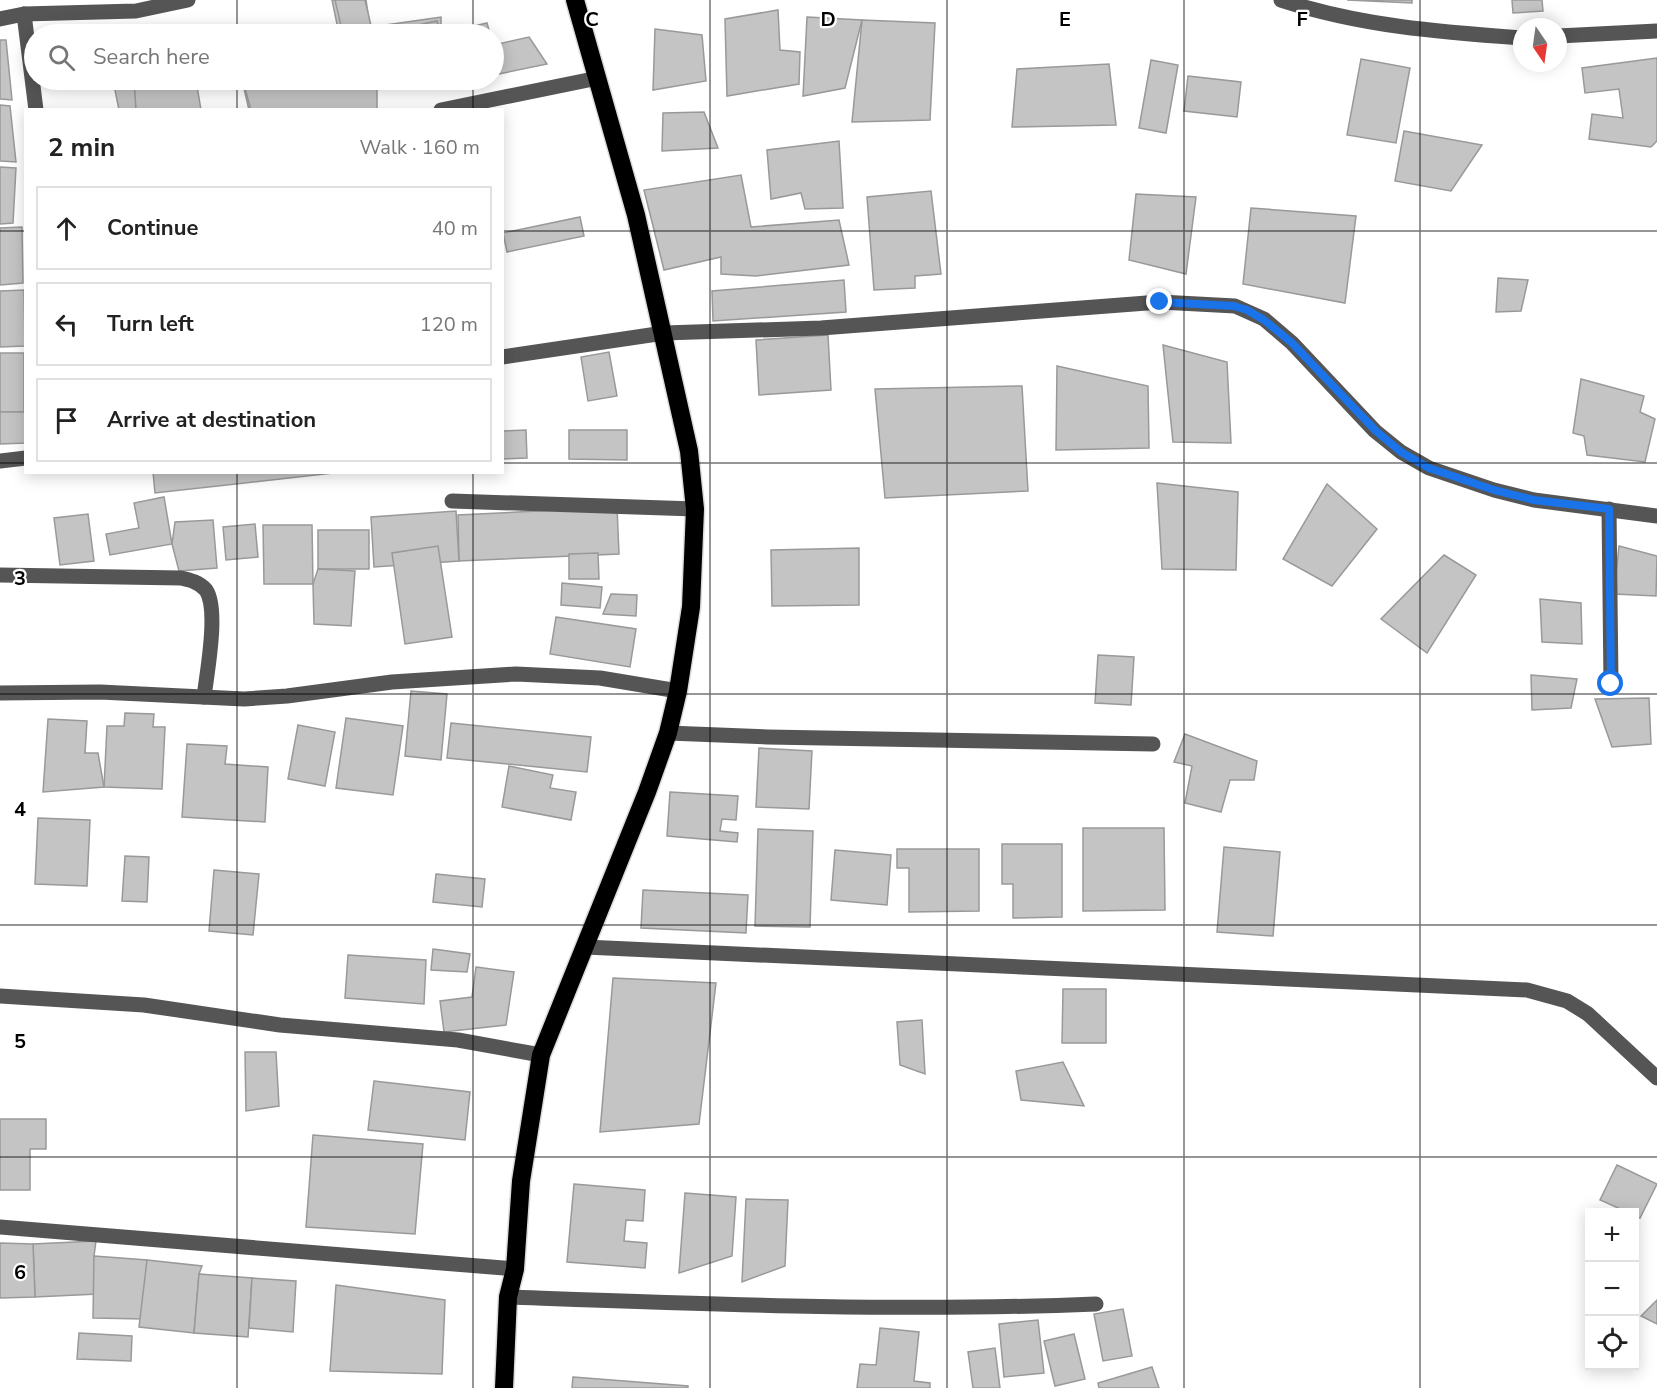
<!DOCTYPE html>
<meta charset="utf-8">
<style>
body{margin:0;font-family:"Nunito Sans",sans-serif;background:#f2f2f2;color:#222}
.controls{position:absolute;right:18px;bottom:18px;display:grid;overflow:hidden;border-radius:0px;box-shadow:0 3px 15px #0003}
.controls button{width:54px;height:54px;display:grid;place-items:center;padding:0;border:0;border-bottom:2px solid #e0e0e0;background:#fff;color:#222;font:30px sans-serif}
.compass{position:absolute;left:1513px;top:18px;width:54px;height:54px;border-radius:50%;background:#fff;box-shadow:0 3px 15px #0003;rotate:167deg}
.stop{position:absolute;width:18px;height:18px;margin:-14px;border:4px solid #1a73e8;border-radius:50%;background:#fff}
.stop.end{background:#1a73e8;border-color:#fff;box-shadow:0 2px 6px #0008}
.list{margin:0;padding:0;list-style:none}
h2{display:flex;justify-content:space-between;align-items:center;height:78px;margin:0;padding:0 24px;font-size:26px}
h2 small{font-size:20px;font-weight:400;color:#767676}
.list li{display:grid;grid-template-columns:39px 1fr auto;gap:18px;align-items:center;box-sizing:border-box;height:84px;margin:0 12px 12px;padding:0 12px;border:2px solid #e0e0e0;border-radius:0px}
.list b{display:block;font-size:22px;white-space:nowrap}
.list em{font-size:20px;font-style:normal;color:#767676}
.icon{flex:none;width:33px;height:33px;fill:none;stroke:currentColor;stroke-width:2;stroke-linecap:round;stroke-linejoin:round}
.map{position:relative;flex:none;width:1657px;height:1388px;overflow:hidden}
.search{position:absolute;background:#fff;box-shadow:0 3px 15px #0003;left:24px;top:24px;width:480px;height:66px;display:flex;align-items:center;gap:15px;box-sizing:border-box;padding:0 21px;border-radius:33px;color:#767676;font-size:22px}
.panel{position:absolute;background:#fff;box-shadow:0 3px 15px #0003;left:24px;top:108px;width:480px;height:366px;border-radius:0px}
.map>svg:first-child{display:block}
</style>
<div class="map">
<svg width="1657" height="1388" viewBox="0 0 1657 1388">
<rect width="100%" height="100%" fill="#fff"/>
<g fill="#c4c4c4" stroke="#999" stroke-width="1.5">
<polygon points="332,0 366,0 371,34 339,34"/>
<polygon points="335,0 365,0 373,34 343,34"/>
<polygon points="1347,0 1412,0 1412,3"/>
<polygon points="1512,0 1542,0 1543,11 1513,13"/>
<polygon points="778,10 780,50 800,52 799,84 727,96 725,19"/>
<polygon points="441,17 441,34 387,34 386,25"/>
<polygon points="807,17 862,20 845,88 803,96"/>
<polygon points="862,20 935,23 930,120 852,122"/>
<polygon points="437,21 440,34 386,34 386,32"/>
<polygon points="487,23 490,34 444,34 444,33"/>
<polygon points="655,29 702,35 706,81 653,90"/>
<polygon points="529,37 547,64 494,75 494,45"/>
<polygon points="0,40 6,40 12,100 0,99"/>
<polygon points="1657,58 1657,141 1651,147 1589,139 1592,114 1623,118 1619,89 1585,93 1582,68"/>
<polygon points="1361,59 1410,68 1396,143 1347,135"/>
<polygon points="1151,60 1178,65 1166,133 1139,128"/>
<polygon points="1109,64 1116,125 1012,127 1017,69"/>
<polygon points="1188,76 1241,82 1237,117 1184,111"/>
<polygon points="113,80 185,80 192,110 119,110"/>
<polygon points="134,80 196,80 201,110 136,110"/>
<polygon points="242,80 360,80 366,110 249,110"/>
<polygon points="271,80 377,80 377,109 251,110 244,85"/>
<polygon points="0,105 10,106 16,162 0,161"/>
<polygon points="704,112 718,148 662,151 663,113"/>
<polygon points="1404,131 1482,145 1451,191 1395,181"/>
<polygon points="839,141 843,208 805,209 801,193 771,199 767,150"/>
<polygon points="0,167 16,168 13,223 0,224"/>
<polygon points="741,175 751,227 839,220 849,265 756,276 721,274 721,257 664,270 644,190"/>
<polygon points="931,191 941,274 915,276 915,288 874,290 867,197"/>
<polygon points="1136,194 1196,197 1186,274 1129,260"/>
<polygon points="1251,208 1356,216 1345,303 1243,284"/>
<polygon points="580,217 584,236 507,252 503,233"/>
<polygon points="22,227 23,283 0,285 0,228"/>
<polygon points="1498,278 1528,280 1521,311 1496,312"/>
<polygon points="844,280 846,312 713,321 712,291"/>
<polygon points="24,290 25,346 0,347 0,291"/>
<polygon points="828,335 831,390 759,395 756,340"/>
<polygon points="1163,345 1227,362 1231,443 1173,442"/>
<polygon points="609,352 617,396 588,401 581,357"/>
<rect x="0" y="353" width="24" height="59"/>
<polygon points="1057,366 1148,386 1149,448 1056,450"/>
<polygon points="1581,379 1644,396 1640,412 1655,419 1645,462 1587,455 1584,436 1573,433"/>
<polygon points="1022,386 1028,491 885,498 875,389"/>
<polygon points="0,412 26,412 26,443 0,444"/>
<polygon points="526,430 527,458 502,459 502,431"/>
<polygon points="569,430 627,430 627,460 569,459"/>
<polygon points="153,472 342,472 155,493"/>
<polygon points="1157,483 1238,492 1236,570 1162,569"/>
<polygon points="1327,484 1377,529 1332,586 1283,559"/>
<polygon points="164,497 172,544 110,555 106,534 139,528 134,503"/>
<polygon points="617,507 619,554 459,561 458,515"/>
<polygon points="456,511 459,561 374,567 371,517"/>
<polygon points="88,514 94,561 60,565 54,518"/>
<polygon points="213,520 217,568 179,571 172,544 175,522"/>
<polygon points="255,524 258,557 226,560 223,527"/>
<polygon points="263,525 312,525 313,584 264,584"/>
<rect x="318" y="530" width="51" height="39"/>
<polygon points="438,546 452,637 405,644 392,553"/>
<polygon points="1619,546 1657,556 1656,596 1614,594"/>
<polygon points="859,548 859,605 772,606 771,550"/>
<polygon points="598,553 599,579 569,579 569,554"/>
<polygon points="1444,555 1476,575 1427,653 1381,619"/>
<polygon points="318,569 355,571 351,626 314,624 313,584"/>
<polygon points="562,583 602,587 600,608 561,605"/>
<polygon points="611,594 637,595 636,616 603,614"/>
<polygon points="1540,599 1581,603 1582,644 1542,642"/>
<polygon points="556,617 636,629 630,667 550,654"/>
<polygon points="1098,655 1134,657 1131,705 1095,703"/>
<polygon points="1531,675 1577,679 1571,708 1532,710"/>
<polygon points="411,691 447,694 441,760 405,756"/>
<polygon points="1649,698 1651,744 1612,747 1595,699"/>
<polygon points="125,713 154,714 153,727 165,727 162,789 104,787 107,726 124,726"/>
<polygon points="346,718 403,726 393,795 336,788"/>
<polygon points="48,719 87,721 85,753 98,753 104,787 43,792"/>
<polygon points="451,723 591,737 587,772 447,758"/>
<polygon points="298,725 335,732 325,786 288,779"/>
<polygon points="1185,734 1257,761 1254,780 1230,780 1221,812 1185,803 1192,766 1174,762"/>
<polygon points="187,744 227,746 225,764 268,767 265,822 182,817"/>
<polygon points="759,748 812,751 809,809 756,807"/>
<polygon points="509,766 553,775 550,788 576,792 571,820 502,807"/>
<polygon points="670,792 738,796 736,820 722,819 720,831 738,833 737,842 667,836"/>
<polygon points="38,818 90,820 87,886 35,884"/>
<polygon points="1083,828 1164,828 1165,910 1083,911"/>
<polygon points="758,829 813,831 810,927 755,926"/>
<polygon points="1002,844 1062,844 1062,917 1013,918 1013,884 1002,884"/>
<polygon points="1224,847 1280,852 1273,936 1217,932"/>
<polygon points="897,849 979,849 979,911 909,912 909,868 897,868"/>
<polygon points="835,850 891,855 887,905 831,900"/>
<polygon points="125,856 149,857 147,902 122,901"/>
<polygon points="214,870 259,874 253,935 209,931"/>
<polygon points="436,874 485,879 482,907 433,902"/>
<polygon points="643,890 748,895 746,933 641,928"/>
<polygon points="433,949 470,954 467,972 431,970"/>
<polygon points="348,955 426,960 424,1004 345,998"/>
<polygon points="476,967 514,972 506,1025 444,1032 440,1001 472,997"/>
<polygon points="613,978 716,983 699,1124 600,1132"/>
<polygon points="1063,989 1106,989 1106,1043 1062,1043"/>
<polygon points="922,1020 925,1074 900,1065 897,1022"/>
<polygon points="245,1052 276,1052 279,1106 246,1111"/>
<polygon points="1063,1062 1084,1106 1021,1100 1016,1071"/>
<polygon points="374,1081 470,1092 465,1140 368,1130"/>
<polygon points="0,1119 46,1119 46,1149 30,1149 30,1190 0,1190"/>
<polygon points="313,1135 423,1144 415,1234 306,1227"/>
<polygon points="1617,1165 1657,1184 1640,1218 1634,1216 1634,1212 1627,1212 1600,1200"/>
<polygon points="574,1184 645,1190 643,1221 626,1220 624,1241 647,1243 645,1268 567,1262"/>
<polygon points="685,1193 736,1197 732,1256 679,1273"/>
<polygon points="746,1199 788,1200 785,1266 742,1282"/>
<polygon points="96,1241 94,1256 98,1294 35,1297 33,1244"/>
<polygon points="0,1243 33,1244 35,1297 0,1298"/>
<polygon points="94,1256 147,1260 144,1319 93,1318"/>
<polygon points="147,1260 202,1266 199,1274 194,1333 139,1327"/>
<polygon points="199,1274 252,1278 248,1337 194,1333"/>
<polygon points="252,1278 296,1281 293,1332 249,1328"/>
<polygon points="336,1285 445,1300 442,1374 330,1371"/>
<polygon points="1657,1300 1657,1324 1641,1316"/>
<polygon points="1123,1309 1132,1356 1103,1361 1094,1314"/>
<polygon points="1038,1320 1044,1373 1004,1377 999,1324"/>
<polygon points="880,1328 919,1332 914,1381 930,1383 930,1388 857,1388 860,1364 876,1365"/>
<polygon points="79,1333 132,1336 131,1361 77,1359"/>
<polygon points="1074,1334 1085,1379 1055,1386 1044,1341"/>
<polygon points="995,1348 1000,1388 973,1388 968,1352"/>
<polygon points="1152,1367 1159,1388 1099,1388 1098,1383"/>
<polygon points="573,1377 688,1386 688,1388 572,1388"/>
</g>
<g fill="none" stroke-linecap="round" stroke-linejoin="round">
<g stroke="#dbdbdb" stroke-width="21">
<polyline id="highway" points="504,1388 508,1297 515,1269 521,1181 541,1055 647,792 668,733 678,691 691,607 695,509 689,451 636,215 575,0"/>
</g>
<g stroke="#555" stroke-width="15">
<path d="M1281,0C1361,26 1439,32 1522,38"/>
<polyline points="24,14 36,110"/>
<polyline points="0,19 24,14 136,11 188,0"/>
<polyline points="1558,36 1657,31"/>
<polyline points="441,110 598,78"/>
<polyline points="502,357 664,333 821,328 1160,302 1235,306 1264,319 1292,343 1375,431 1401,452 1429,468 1494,490 1534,500 1657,516"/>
<polyline points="0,461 26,458"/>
<polyline points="452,501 695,509"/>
<polyline points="1609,509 1611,683"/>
<path d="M0,575L181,578C190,580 199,582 206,590C219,609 207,672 204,697"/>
<polyline points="0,693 100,692 244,699 287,696 392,682 516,674 600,678 678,691"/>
<polyline points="668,733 768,737 1153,744"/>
<polyline points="585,947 1527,990 1567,1001 1588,1014 1657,1078"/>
<polyline points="0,996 144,1005 280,1025 458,1040 541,1055"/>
<polyline points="0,1227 515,1269"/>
<path d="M508,1297C704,1304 900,1312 1096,1304"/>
</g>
<use href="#highway" stroke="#000" stroke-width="18"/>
</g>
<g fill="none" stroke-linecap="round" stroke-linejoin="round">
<polyline stroke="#1a73e8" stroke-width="8" points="1160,302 1234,306 1247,310 1264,320 1292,343 1376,431 1401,452 1429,468 1494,490 1534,500 1609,509 1611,684"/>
</g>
<path fill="none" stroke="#000" stroke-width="1.5" stroke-opacity="0.55" d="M237,0V34M473,0V34M710,0V1388M947,0V1388M1184,0V1388M1420,0V1388M237,80V110M473,80V110M0,231H26M502,231H1657M0,463H26M502,463H1657M237,472V1388M473,472V1388M0,694H1657M0,925H1657M0,1157H1657"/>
<g font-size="20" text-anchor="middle" font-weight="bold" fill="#000" stroke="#fff" stroke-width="4.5" stroke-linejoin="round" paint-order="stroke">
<text x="592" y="26">C</text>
<text x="828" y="26">D</text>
<text x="1065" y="26">E</text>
<text x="1302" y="26">F</text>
<text x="20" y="585">3</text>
<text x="20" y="816">4</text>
<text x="20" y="1048">5</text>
<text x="20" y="1279">6</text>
</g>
</svg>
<div class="controls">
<button>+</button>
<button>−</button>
<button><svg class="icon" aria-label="locate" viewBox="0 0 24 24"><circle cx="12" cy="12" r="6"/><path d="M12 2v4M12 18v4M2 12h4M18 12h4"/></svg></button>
</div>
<svg class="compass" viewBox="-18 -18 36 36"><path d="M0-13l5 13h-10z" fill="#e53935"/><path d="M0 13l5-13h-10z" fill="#767676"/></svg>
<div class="stop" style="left:1611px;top:684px"></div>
<div class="stop end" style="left:1160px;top:302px"></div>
<div class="search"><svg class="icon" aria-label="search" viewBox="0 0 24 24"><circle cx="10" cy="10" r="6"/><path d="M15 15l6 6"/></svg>Search here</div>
<section class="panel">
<h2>2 min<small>Walk · 160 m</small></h2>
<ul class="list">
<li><svg class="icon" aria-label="ahead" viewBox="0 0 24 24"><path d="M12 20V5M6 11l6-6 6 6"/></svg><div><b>Continue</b></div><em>40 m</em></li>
<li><svg class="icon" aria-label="left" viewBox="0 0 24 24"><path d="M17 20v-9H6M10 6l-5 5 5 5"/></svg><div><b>Turn left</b></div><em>120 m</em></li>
<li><svg class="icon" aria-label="arrive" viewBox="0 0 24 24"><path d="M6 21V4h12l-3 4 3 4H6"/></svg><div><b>Arrive at destination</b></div></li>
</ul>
</section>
</div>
